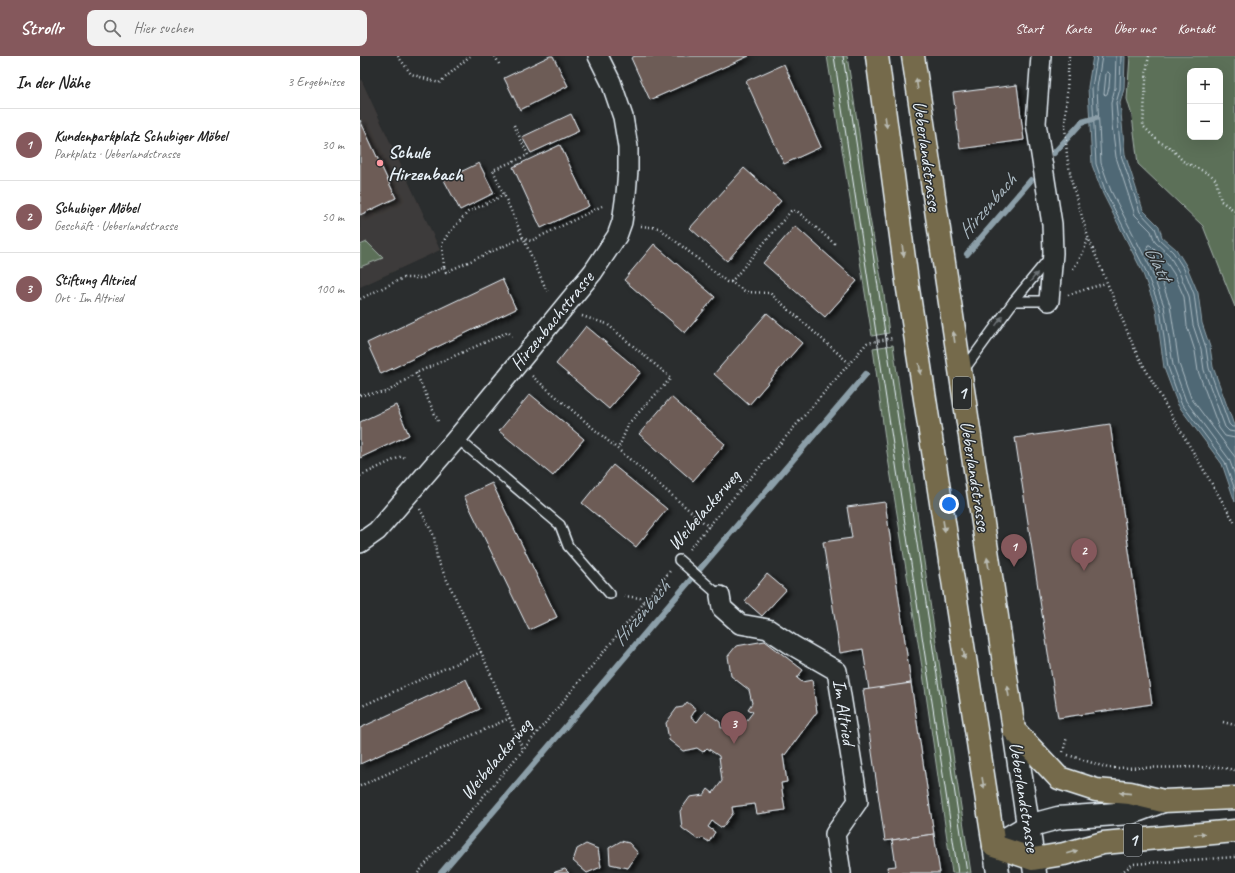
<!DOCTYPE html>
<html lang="de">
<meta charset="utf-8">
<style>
body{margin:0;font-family:Caveat,sans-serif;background:#f2f2f2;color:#222}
.controls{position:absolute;right:12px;top:12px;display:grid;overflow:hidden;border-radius:8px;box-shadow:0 4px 16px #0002}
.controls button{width:36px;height:36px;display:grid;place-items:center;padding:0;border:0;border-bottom:1px solid #e0e0e0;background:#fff;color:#222;font:20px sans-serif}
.you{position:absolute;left:589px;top:448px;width:14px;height:14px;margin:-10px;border:3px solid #fff;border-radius:50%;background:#1a73e8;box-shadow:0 0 0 6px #1a73e833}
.badge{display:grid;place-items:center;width:26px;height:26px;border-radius:50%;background:#85585c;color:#fff;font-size:13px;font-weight:700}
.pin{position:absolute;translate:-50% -33px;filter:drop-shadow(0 1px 2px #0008)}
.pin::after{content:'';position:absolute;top:21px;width:14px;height:12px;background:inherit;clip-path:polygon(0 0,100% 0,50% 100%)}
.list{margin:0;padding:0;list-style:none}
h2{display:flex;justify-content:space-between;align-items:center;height:52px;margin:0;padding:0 16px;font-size:17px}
h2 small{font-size:13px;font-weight:400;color:#767676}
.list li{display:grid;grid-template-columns:26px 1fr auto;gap:12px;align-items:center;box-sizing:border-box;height:72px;padding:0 16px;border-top:1px solid #e0e0e0}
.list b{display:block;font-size:15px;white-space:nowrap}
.list p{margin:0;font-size:13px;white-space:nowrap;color:#767676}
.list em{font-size:13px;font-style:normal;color:#767676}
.icon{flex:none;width:22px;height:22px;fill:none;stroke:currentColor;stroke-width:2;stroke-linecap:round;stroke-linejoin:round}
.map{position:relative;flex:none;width:875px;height:817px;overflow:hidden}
header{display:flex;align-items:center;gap:24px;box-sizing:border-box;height:56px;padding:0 20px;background:#85585c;color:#fff}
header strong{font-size:19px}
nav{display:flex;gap:22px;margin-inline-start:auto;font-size:14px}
.search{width:280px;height:36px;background:#f2f2f2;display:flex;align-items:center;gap:10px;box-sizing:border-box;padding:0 14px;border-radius:8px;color:#767676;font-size:15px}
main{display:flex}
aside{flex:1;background:#fff}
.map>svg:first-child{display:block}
</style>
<header>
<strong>Strollr</strong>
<div class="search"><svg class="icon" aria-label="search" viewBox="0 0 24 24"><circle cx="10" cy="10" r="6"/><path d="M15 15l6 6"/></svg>Hier suchen</div>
<nav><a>Start</a><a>Karte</a><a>Über uns</a><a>Kontakt</a></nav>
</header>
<main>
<aside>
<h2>In der Nähe<small>3 Ergebnisse</small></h2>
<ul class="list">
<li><span class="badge">1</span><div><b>Kundenparkplatz Schubiger Möbel</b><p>Parkplatz · Ueberlandstrasse</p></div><em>30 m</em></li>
<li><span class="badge">2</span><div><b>Schubiger Möbel</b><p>Geschäft · Ueberlandstrasse</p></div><em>50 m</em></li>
<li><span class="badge">3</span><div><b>Stiftung Altried</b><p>Ort · Im Altried</p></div><em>100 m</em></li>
</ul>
</aside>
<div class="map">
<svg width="875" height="817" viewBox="0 0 875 817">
<defs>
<filter id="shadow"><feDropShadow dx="4.5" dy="2.5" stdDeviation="2" flood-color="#0009"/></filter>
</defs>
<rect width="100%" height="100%" fill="#2a2d2e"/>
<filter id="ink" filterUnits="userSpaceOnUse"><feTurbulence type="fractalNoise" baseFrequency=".025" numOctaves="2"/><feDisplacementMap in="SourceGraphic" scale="8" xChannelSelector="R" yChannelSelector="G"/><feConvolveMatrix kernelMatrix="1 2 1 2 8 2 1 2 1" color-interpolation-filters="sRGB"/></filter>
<g filter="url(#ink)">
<polygon fill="#3e3b3a" points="0,21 80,194 0,231"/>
<g fill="#5b6f59" stroke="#a2b0a8" fill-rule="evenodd">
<polygon points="467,0 487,0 499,77 509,157 524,238 529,277 512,280"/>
<path d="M770,0H875V251L843,170L778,108L772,60L767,43ZM830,15H860V81H830Z"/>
<polygon points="7,186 23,202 0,211 0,189"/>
<polygon points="533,289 568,533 611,817 592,817 562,611 526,390 513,292"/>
</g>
<polygon fill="#4f6874" stroke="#8c9fa9" points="733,0 765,0 764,33 760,47 765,98 783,154 799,170 802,181 816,193 827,211 838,237 842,267 850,291 853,311 875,372 875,446 862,408 818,349 804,312 796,253 782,215 743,138 732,109 728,31"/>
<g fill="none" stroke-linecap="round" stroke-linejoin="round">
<g stroke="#abbac3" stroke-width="1">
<polyline points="737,0 732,32 736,108 746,137 785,213 800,252 808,311 821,347 865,406 875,434"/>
<polyline points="742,0 737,32 741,107 751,135 790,211 804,250 813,309 826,345 869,403 875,419"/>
<polyline points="756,0 755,32 751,47 752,69 756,101 775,159 791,175 795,186 809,199 819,216 829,240 833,269 841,293 844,314 865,371 869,375 875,376"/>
<polyline points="761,0 760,33 756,47 761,99 780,156 795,172 799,183 813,196 824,213 834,238 838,268 846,292 849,312 869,368 872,371 875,371"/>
<polygon points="748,16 750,18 749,31 747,38 745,39 744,38 746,18"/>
<polyline points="875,382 865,380 859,372 838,315 835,295 827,270 824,241 814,218 804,203 790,189 788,189 787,192 796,209 810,249 819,308 831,342 875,401"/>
</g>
<g stroke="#8c9fa9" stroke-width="6">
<polyline points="694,97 722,66 736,62"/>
<polyline points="607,198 671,124"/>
<polyline points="81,817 506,318"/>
</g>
</g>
<g fill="#6d5c56" stroke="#e8f1f8" filter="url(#shadow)">
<polygon points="190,0 193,0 208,30 160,54 144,22"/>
<polygon points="275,0 389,0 290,44 271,2"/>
<polygon points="424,8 461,91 424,108 386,25"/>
<polygon points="657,29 664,84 600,93 593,37"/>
<polygon points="211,58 219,75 171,97 162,81"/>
<polygon points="0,64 36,142 0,159"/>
<polygon points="200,89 229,150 181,172 153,111"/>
<polygon points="119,107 134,137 100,154 84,124"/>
<polygon points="384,112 421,145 367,205 330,172"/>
<polygon points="435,170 497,225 465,261 403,207"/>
<polygon points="294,188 355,241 325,277 264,224"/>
<polygon points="142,223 156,253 21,318 7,287"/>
<polygon points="407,257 442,287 389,349 354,318"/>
<polygon points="226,270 281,316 249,353 196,308"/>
<polygon points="170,338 224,383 193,420 139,375"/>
<polygon points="311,341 365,388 333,425 279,378"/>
<polygon points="36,349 49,379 0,402 0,366"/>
<polygon points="750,368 792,648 698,662 655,382"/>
<polygon points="253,409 307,453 276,491 222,447"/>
<polygon points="132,427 197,561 169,574 104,440"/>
<polygon points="525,446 551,627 509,634 503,593 480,597 463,486 492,482 487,451"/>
<polygon points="407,518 426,534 402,560 385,545"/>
<polygon points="405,585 443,614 437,622 442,626 452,624 457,656 425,699 423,699 427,726 421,727 425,754 397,758 395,748 372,751 373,757 362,772 352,765 348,771 355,776 349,786 343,782 337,783 322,772 320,755 330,741 344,739 348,733 353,737 362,725 359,700 347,692 343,696 337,692 323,695 309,684 306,667 317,652 323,651 327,646 336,653 331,661 337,666 345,655 360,666 361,672 383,669 393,656 388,653 392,647 389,634 371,620 368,600 376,590"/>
<polygon points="106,623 120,653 0,708 0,672"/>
<polygon points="551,627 574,778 525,785 503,634"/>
<polygon points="574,778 580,817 528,817 527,811 536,810 532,784"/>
<polygon points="261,785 269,787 278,797 268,812 250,808 249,792"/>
<polygon points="226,788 238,793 241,811 227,817 213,805 217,793"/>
<polygon points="205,813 209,817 194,817 195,816"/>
</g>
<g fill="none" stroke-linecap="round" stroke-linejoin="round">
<g stroke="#e8f1f8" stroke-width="12">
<g id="service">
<polyline points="654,245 690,201"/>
<polyline points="603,315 654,245 689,245"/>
<polyline points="97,382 200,469 208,490 250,538"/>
<polyline points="319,504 360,540"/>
</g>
</g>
<g stroke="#e8f1f8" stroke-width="22">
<g id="minor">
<polyline points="681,0 676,67 692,168 693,197 689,245"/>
<polyline points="0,487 17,475 97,382 233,216 257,180 262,166 266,138 268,114 268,91 263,61 251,26 238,0"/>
<polyline points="360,540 362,552 380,568 408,573 432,589 477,615 498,745 475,778 481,817"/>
</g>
</g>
<g stroke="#e8f1f8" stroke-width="25">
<g id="secondary">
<polyline points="654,674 675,817"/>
<polyline points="638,817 634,790 668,770 698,762 771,757 803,745"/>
</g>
</g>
<g stroke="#e8f1f8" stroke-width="25">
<g id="primary">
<polyline points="517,0 548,233 634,790 673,803 704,798 743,787 875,775"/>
<polyline points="553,0 654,674 699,722 736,734 770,737 803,745 875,742"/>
</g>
</g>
<g stroke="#e8f1f8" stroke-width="2.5" stroke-dasharray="1 3" stroke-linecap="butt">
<polyline points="38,0 51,18 79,27 110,0"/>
<polyline points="135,0 140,10"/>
<polyline points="709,0 705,69 707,100 712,127 728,181 775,294 806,350 875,467"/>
<polyline points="789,0 787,10 783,70 798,85 812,93 823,105 851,119 856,124 861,145 875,155"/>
<polyline points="154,69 168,99 133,114 186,233 188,235"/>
<polyline points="281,170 299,172 367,226 371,226 386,236 410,237 489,307"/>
<polyline points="84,211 82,188 88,178 108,156 144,139"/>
<path d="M713,213C720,203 725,194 728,182"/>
<polyline points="371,226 431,155 437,155 476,189"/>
<polyline points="708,239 746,227"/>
<polyline points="0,243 43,222 63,222 84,211 86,216 162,182 171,185 242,150"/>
<polyline points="222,260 247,268 311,322 269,367 258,393"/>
<polyline points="56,317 78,365"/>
<polyline points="172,320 349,471"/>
<polyline points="0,339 27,336 56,317 148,276 152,280"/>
<polyline points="0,420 42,400 46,403"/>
<polyline points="60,453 74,480 77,503 121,596 163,694"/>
<polyline points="329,493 507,287 533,282"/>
<polyline points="264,540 280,542 285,546"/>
<polyline points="0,651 121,596"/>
<polyline points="863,666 875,669"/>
<polyline points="703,696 707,681"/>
<polyline points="708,699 748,712 858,711 875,714"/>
<polyline points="0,730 150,662"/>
<polyline points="58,817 163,694 310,515"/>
<polyline points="761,817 773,808 875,801"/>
</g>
<use href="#service" stroke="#2a2d2e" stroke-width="9"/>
<use href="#minor" stroke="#2a2d2e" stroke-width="19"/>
<use href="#secondary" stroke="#2a2d2e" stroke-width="22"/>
<use href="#primary" stroke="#746b4b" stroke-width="22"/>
<g stroke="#e8f1f8" stroke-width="1">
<polyline points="474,0 598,817"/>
<polyline points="483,0 607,817"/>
</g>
</g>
<defs><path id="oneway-solid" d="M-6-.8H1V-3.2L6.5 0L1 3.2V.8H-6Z"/></defs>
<g fill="#babbb3">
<use href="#oneway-solid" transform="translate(557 28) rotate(-98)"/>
<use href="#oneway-solid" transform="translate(526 66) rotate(82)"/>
<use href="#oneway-solid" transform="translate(543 195) rotate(82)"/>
<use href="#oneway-solid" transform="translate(594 281) rotate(-98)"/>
<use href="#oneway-solid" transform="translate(560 313) rotate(81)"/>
<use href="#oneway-solid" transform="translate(584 470) rotate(81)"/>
<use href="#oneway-solid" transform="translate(628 507) rotate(-99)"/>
<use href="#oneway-solid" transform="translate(604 598) rotate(81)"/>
<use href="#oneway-solid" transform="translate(648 635) rotate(-99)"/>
<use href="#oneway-solid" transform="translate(623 727) rotate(81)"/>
<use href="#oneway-solid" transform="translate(765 737) rotate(-174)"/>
<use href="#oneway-solid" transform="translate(840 778) rotate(-5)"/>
<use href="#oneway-solid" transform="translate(712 796) rotate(-16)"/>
</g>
<g fill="#6c7275">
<use href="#oneway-solid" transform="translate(674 221) rotate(-51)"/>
<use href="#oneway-solid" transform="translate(639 265) rotate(-54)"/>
</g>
</g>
<circle fill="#ff9aa2" stroke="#2a2d2e" stroke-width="1.5" cx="20" cy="107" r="4"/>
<g text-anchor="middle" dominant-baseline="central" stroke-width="3" stroke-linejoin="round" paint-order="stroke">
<g fill="#2a2d2e" stroke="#afb6bb" stroke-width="1">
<rect x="593" y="321" width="18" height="32" rx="3"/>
<rect x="764" y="768" width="18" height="32" rx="3"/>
</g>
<g font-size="18" font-weight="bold" fill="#e8f1f8">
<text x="602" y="337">1</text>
<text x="773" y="784">1</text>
</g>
<g font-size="19" font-weight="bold" fill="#e8f1f8" stroke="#2a2d2e" text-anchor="start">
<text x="28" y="96">Schule<tspan x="28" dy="22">Hirzenbach</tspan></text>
</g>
<g font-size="19" fill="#e8f1f8" stroke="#2a2d2e">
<text transform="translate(567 100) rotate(82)">Ueberlandstrasse</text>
<text transform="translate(192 265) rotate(-51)">Hirzenbachstrasse</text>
<text transform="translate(615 420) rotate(81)">Ueberlandstrasse</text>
<text transform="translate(344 454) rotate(-49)">Weibelackerweg</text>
<text transform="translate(484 656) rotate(81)">Im Altried</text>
<text transform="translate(136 703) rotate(-50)">Weibelackerweg</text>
<text transform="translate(664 741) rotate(81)">Ueberlandstrasse</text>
</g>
<g font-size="20" font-style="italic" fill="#abbac3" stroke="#2a2d2e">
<text transform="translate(627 150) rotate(-49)">Hirzenbach</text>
<text transform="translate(798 207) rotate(63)">Glatt</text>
<text transform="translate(281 557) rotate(-50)">Hirzenbach</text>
</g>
</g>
</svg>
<div class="controls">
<button>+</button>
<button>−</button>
</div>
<div class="you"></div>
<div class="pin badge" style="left:654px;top:511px">1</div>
<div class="pin badge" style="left:724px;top:515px">2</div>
<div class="pin badge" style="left:374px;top:688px">3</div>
</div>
</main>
